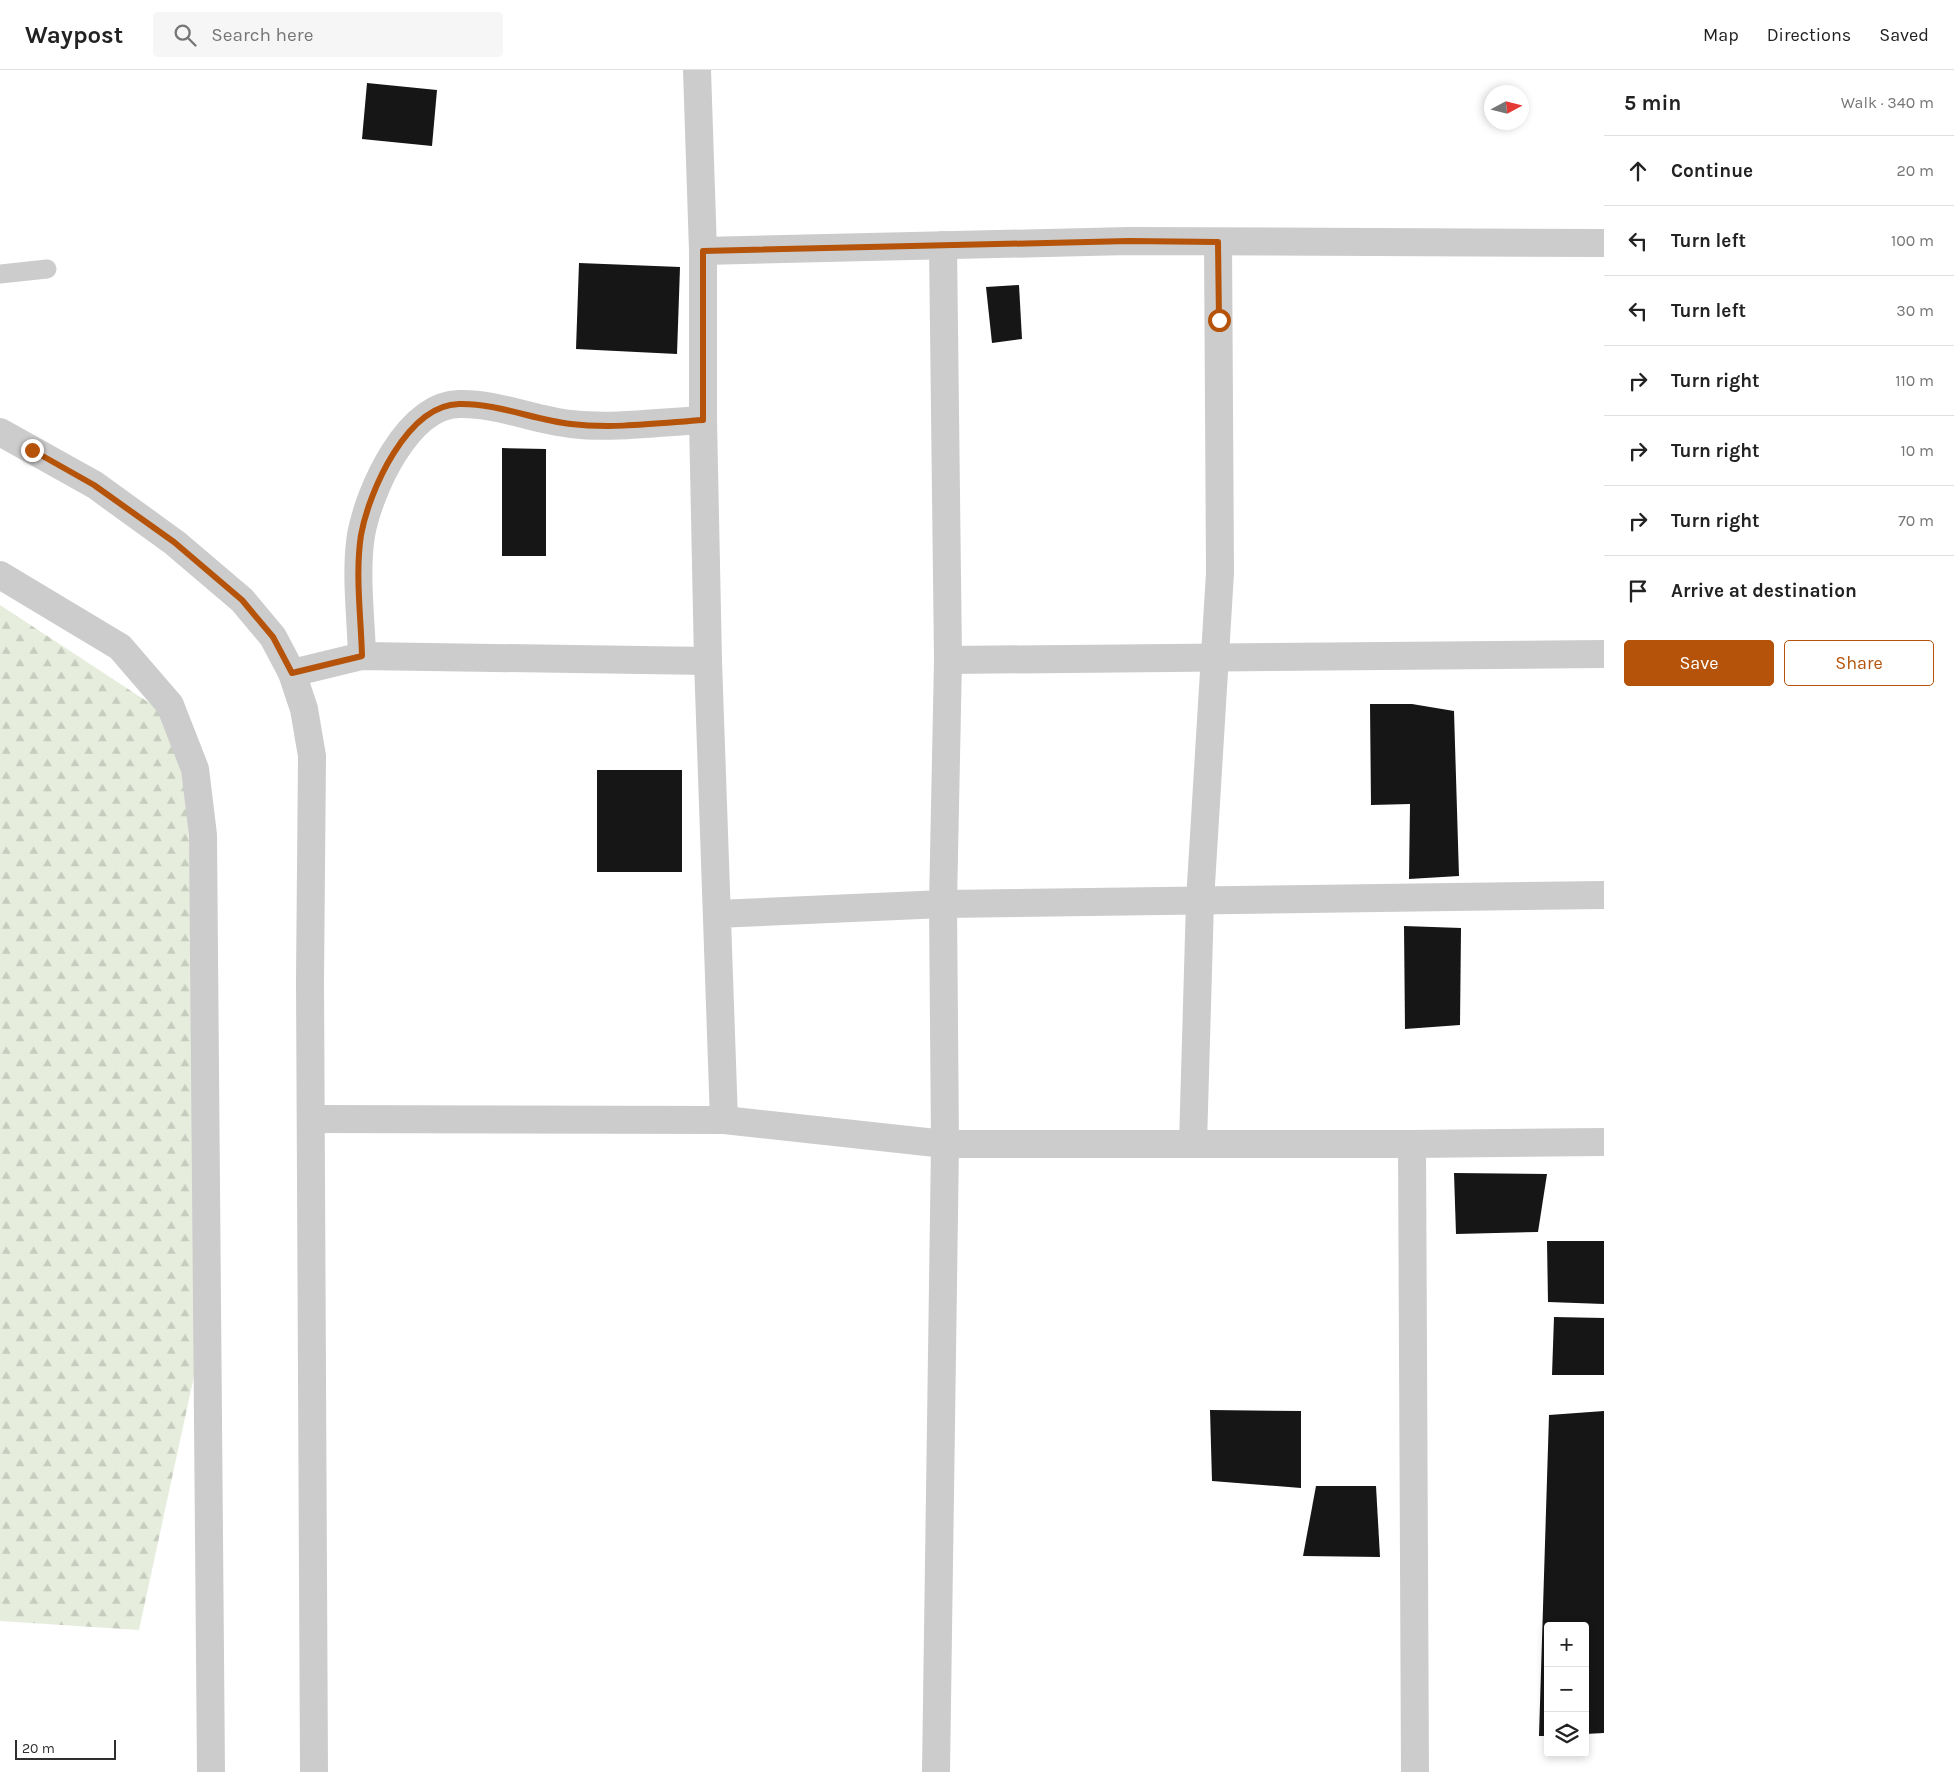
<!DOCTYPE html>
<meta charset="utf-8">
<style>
body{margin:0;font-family:Karla,sans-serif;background:#f6f6f6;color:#222}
.controls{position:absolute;right:15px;bottom:15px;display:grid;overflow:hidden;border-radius:5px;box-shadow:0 2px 8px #0003}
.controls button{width:45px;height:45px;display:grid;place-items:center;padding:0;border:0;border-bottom:1px solid #e0e0e0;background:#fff;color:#222;font:25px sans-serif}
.compass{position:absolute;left:1484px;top:15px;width:45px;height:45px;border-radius:50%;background:#fff;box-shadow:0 2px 8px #0003;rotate:83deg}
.scale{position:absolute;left:15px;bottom:12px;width:101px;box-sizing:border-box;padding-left:5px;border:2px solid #2f2f2f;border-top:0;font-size:14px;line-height:18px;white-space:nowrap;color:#2f2f2f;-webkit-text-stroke:4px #fff;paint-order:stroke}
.stop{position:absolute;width:15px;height:15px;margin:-11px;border:4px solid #b45309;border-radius:50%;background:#fff}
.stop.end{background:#b45309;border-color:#fff;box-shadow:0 1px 5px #0008}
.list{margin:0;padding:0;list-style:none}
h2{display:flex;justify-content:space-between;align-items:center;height:65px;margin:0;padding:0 20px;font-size:21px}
h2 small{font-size:16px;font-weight:400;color:#767676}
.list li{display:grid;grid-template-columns:32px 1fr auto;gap:15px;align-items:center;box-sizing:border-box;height:70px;padding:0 20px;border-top:1px solid #e0e0e0}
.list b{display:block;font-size:19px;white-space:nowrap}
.list em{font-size:16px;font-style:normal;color:#767676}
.actions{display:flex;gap:10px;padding:15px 20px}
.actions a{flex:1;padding:11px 0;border:1px solid #b45309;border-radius:5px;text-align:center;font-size:18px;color:#b45309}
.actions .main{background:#b45309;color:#fff}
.icon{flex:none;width:28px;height:28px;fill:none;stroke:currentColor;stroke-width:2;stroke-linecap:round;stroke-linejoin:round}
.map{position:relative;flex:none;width:1604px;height:1702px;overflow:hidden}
header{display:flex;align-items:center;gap:30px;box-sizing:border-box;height:70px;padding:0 25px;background:#fff;border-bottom:1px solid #e0e0e0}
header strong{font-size:24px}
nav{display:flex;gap:28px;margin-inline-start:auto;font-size:18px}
.search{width:350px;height:45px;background:#f6f6f6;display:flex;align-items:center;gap:12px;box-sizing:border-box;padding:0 18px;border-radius:5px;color:#767676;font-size:19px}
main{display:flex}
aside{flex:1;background:#fff}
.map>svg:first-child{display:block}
</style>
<header>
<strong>Waypost</strong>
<div class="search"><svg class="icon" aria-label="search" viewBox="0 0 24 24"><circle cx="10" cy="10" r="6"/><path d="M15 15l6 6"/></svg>Search here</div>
<nav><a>Map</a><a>Directions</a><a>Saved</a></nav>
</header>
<main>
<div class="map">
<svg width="1604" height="1702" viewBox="0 0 1604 1702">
<defs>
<pattern id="forest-firs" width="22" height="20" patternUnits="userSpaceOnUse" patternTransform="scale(1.25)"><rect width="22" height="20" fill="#e6eddd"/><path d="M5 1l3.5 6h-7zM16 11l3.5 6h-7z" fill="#c6ccbe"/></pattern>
</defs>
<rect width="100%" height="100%" fill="#fff"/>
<polygon fill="url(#forest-firs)" points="0,535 183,655 212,1223 139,1560 0,1551"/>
<g fill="#161616">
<polygon points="367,13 437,20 432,76 362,69"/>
<polygon points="579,193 680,197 677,284 576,279"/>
<polygon points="1019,215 1022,269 992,273 986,217"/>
<polygon points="502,378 546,379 546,486 502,486"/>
<polygon points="1370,634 1412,634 1454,641 1459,806 1409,809 1410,734 1371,735"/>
<rect x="597" y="700" width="85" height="102"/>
<polygon points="1404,856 1461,858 1460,955 1405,959"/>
<polygon points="1454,1103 1547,1104 1538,1162 1456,1164"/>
<polygon points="1547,1171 1604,1171 1604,1234 1548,1232"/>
<polygon points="1554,1247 1604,1248 1604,1305 1552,1305"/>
<polygon points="1210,1340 1301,1341 1301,1418 1212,1411"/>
<polygon points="1604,1341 1604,1663 1585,1664 1585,1556 1548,1556 1548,1666 1539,1666 1549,1345"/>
<polygon points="1316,1416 1376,1416 1380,1487 1303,1486"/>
</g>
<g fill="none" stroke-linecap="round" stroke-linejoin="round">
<polyline stroke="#ccc" stroke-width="19" points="0,204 47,199"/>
<g stroke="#ccc" stroke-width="28">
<polyline points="703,181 1129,171 1604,173"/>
<polyline points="0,362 95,415 175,473 242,530 273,567 292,603 304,639 312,686 310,911 314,1702"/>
<polyline points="0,505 120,577 170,635 195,699 203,765 211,1702"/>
<path d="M362,586C361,547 355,504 361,465C369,421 407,335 459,334C497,333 534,350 571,354C614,359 660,352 703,350"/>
<polyline points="948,590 1604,584"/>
<polyline points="292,603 362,586 708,591"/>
<polyline points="717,844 943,834 1604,825"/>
<polyline points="311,1049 724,1050 708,591 703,350 703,181 697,0"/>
<polyline points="724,1050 945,1074 1412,1074 1604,1072"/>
<polyline points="1193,1074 1200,831 1220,503 1218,172"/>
<polyline points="1412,1074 1415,1702"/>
<polyline points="936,1702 945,1074 943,834 948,590 943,175"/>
</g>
</g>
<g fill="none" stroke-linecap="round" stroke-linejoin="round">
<path stroke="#b45309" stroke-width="6" d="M32,380L94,415L174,472L242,530L273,567L292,603L362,586C361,547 355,504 361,465C369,421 407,335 459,334C497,333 534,350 571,354C614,359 660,353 703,350V181L1129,171L1218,172L1219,250"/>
</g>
</svg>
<div class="controls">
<button>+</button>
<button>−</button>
<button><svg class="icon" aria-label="layers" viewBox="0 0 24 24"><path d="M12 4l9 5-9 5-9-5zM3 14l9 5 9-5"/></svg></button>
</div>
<svg class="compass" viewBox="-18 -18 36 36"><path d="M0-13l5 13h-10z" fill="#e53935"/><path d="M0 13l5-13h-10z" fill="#767676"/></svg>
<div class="scale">20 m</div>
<div class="stop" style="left:1219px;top:250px"></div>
<div class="stop end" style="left:32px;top:380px"></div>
</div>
<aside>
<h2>5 min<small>Walk · 340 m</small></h2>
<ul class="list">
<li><svg class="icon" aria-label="ahead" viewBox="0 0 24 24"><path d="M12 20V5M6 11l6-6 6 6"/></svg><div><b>Continue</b></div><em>20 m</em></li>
<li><svg class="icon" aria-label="left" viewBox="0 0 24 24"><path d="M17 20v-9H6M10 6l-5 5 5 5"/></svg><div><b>Turn left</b></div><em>100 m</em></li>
<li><svg class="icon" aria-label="left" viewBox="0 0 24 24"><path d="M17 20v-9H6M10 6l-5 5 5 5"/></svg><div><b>Turn left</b></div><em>30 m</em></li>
<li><svg class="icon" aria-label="right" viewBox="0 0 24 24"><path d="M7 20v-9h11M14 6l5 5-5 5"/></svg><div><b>Turn right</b></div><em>110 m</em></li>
<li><svg class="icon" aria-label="right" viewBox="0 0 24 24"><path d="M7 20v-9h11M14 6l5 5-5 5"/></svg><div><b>Turn right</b></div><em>10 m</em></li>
<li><svg class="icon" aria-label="right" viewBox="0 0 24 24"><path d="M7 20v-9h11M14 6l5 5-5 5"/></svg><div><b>Turn right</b></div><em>70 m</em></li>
<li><svg class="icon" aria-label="arrive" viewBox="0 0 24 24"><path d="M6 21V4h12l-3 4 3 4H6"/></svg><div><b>Arrive at destination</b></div></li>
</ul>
<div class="actions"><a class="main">Save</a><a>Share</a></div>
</aside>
</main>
